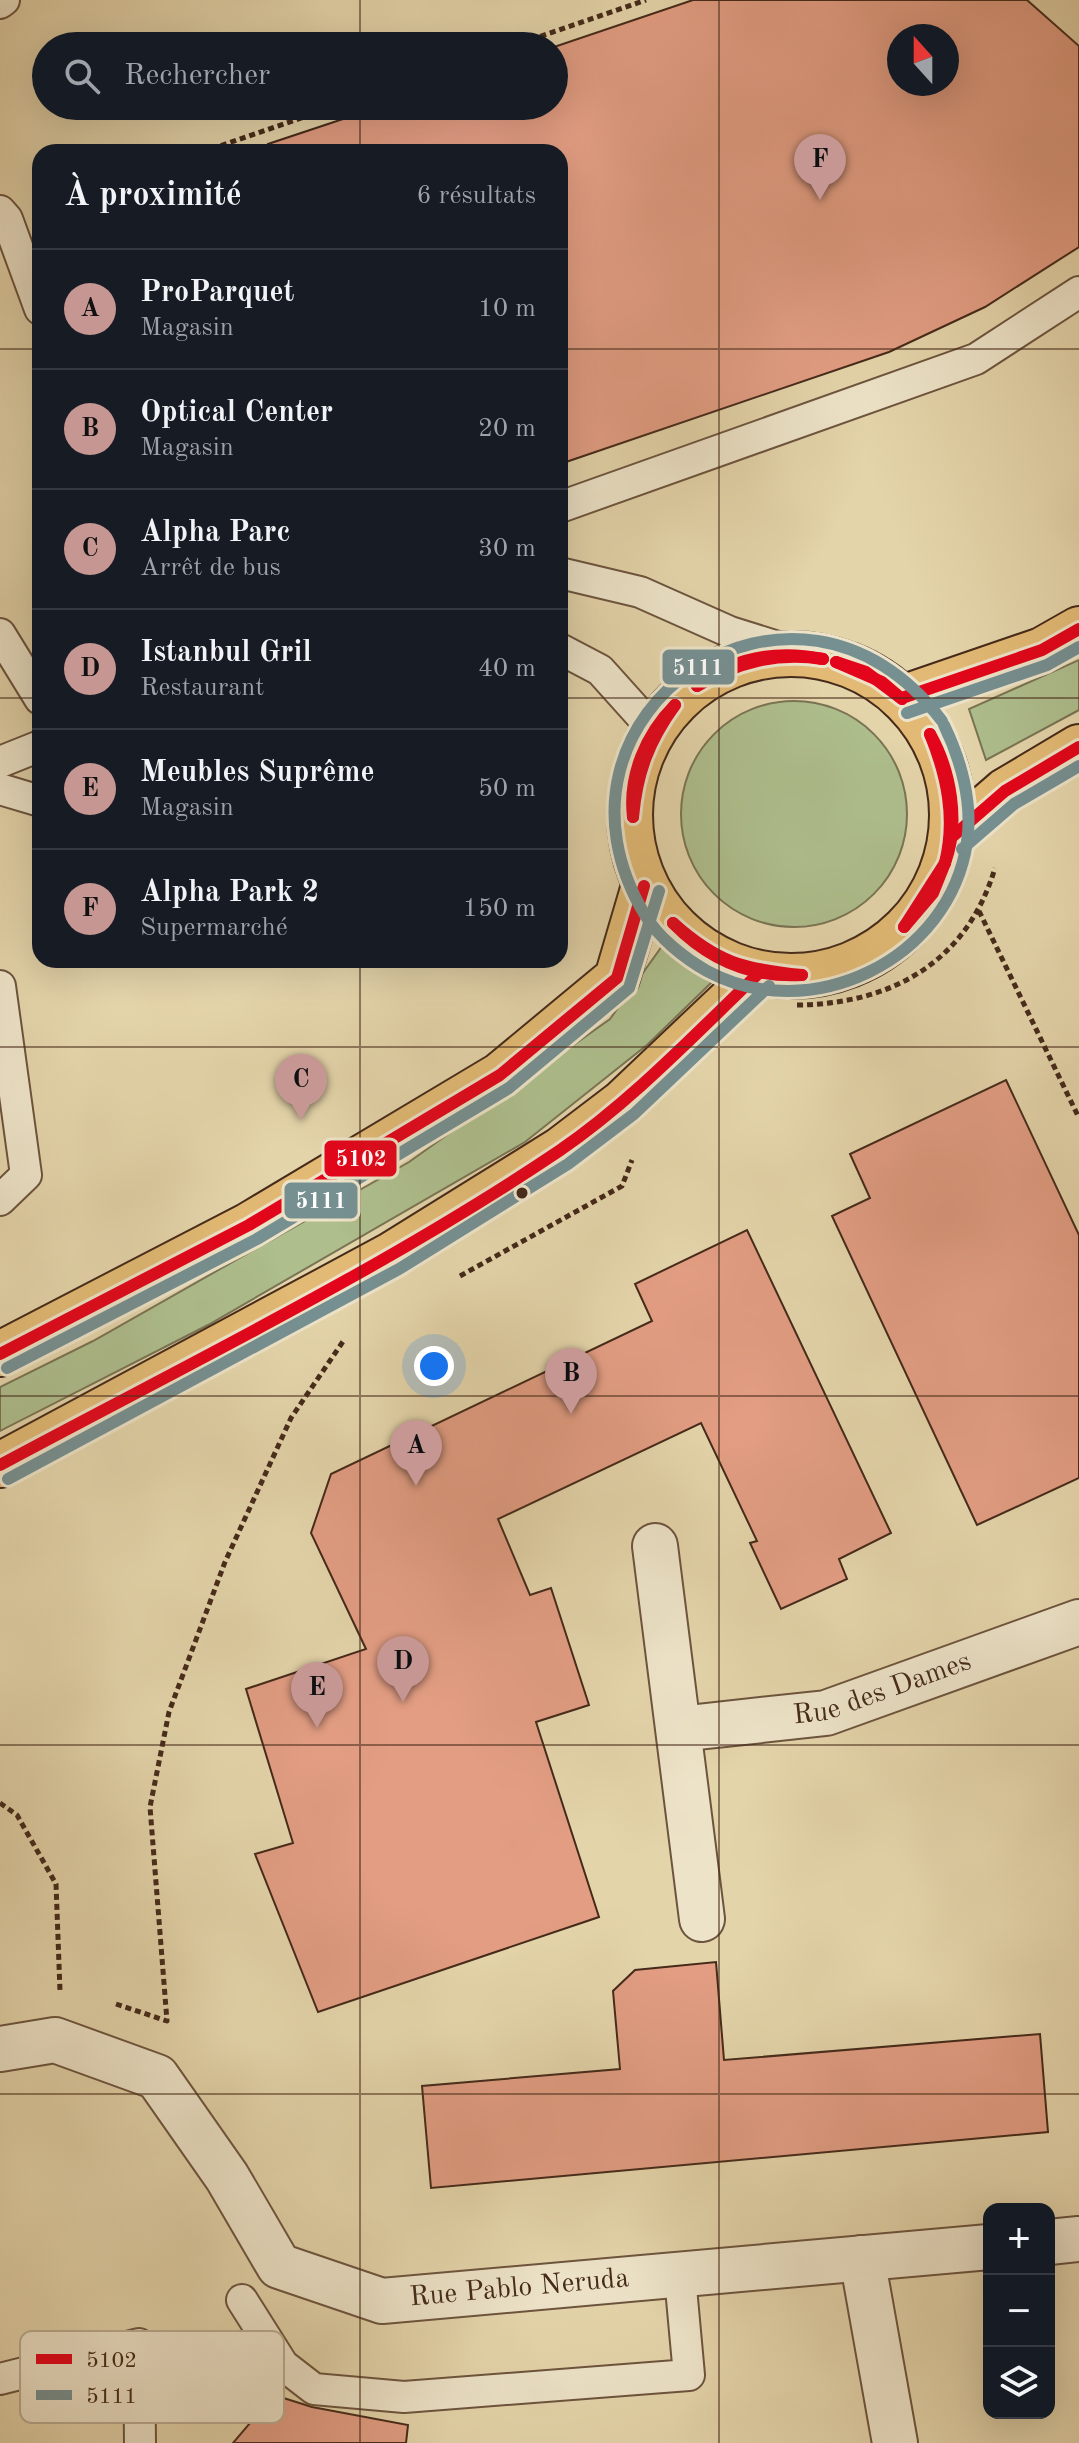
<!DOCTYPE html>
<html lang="fr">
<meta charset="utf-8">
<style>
body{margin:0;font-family:"Old Standard TT",serif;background:#242831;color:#f1f3f6}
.controls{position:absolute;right:24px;bottom:24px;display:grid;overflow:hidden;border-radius:16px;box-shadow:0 8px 32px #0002}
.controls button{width:72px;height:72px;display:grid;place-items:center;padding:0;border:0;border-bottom:2px solid #363941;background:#171b24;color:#f1f3f6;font:40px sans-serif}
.compass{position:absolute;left:887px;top:24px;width:72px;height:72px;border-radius:50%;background:#171b24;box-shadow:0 8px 32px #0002;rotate:339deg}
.you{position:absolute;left:434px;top:1366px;width:28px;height:28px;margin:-20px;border:6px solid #fff;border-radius:50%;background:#1a73e8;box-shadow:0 0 0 12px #1a73e833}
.badge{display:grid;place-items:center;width:52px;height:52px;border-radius:50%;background:#c59692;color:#111;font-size:26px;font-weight:700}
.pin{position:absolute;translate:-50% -66px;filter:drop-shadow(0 2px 4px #0008)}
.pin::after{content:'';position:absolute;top:42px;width:28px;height:24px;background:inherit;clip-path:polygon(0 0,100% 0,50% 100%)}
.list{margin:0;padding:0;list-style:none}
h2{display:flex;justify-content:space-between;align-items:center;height:104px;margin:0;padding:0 32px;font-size:34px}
h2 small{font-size:26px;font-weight:400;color:#9ea1a6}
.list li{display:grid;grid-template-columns:52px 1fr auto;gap:24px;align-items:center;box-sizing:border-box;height:120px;padding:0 32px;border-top:2px solid #363941}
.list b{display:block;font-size:30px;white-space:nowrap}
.list p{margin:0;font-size:26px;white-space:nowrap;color:#9ea1a6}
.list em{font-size:26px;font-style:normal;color:#9ea1a6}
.icon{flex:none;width:44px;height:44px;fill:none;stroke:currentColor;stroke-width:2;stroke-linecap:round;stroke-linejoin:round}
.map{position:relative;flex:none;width:1079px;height:2443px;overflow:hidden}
.search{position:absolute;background:#171b24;box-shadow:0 8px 32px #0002;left:32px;top:32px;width:536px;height:88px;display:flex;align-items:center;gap:20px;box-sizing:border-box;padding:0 28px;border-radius:44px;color:#9ea1a6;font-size:30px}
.panel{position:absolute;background:#171b24;box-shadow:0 8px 32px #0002;left:32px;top:144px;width:536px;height:824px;border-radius:24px}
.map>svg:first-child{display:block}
</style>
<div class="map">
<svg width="1079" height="2443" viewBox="0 0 1079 2443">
<rect width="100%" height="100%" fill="#e4d4aa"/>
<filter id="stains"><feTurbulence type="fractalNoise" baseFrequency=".0025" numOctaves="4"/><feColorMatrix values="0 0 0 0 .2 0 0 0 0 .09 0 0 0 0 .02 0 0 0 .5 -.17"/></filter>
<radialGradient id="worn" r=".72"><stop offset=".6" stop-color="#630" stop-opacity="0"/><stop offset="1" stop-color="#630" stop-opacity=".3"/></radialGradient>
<g fill="#aebe8d" stroke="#7a7454" stroke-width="2">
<polygon points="1079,660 1079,710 986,760 969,709"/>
<circle cx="794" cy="814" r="113"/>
<polygon points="665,942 715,979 647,1045 525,1142 208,1325 0,1431 0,1387 93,1341 409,1162 610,1019"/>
</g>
<g fill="#e29d83" stroke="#452a1a" stroke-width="2" fill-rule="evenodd">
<path d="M693,0H1027L1079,46V247L985,307L889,352L560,464V152H270L268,144L382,106H554V47ZM899,36H947V84H899Z"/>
<polygon points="1006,1080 1079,1235 1079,1478 977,1525 832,1216 870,1198 850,1154"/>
<polygon points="747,1230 891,1533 839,1559 847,1579 781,1609 750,1543 757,1541 701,1423 498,1519 530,1595 551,1588 589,1705 536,1722 599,1917 318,2012 255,1854 293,1843 246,1689 366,1649 311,1533 331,1474 652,1321 635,1284"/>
<polygon points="716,1962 724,2060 1040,2034 1048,2132 431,2188 422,2086 620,2069 613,1991 635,1970"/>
<polygon points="274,2395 312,2407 408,2425 406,2443 233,2443"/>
</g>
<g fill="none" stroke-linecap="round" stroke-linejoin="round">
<g stroke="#6d543e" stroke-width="34">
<g id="service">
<polyline points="0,3 4,0"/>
<polyline points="0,211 7,219 40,309"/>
<polyline points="560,507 976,359 1079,292"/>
<polyline points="560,573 640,592 730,632 800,654"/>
<polyline points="0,634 40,699"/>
<polyline points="560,649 600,670 653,729"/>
<polyline points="0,762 40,746"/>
<polyline points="0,789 40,801"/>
<polyline points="0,986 26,1175 0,1200"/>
<polyline points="242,2300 283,2365 314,2389 404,2397 689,2375 680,2277"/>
<polyline points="0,2379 139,2344 140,2443"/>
</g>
</g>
<g stroke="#6d543e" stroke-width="48">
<g id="minor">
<polyline points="655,1546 702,1919"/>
<path id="s1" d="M679,1729L826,1713L1079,1622"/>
<path id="s2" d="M0,2049L55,2040L157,2077L227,2177L279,2266L382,2301L989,2247"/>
<polyline points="1049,2242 1079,2239"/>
<polyline points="862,2258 895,2443"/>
</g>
</g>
<g stroke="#452a1a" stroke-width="48">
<g id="primary">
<circle cx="791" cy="815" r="161"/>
<polyline points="902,698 1042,650 1079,629"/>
<polyline points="952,837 1005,791 1079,747"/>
<polyline points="0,1354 249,1225 500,1075 617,978 644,886"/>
<polyline points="0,1465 391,1255 560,1150 623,1102 758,974"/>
</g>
</g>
<g stroke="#452a1a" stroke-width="5" stroke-dasharray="6 4" stroke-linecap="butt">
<polyline points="512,46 646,0"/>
<polyline points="202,152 336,106"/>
<polyline points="979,911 1079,1118"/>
<path d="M797,1005C892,1004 967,962 995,868"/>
<polyline points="460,1276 622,1186 632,1160"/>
<polyline points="0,1803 17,1815 56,1884 60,1991"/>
<polyline points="116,2004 167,2021 150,1807 169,1712 225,1562 291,1418 344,1340"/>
</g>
<use href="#service" stroke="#ede3c8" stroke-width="30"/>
<use href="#minor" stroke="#ede3c8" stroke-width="44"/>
<use href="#primary" stroke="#e2ba75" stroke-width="44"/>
<g stroke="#ede3c8" stroke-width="18">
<g id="bus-1">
<polyline points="836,662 866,672 902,699"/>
<polyline points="836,662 882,682 902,699"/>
<path d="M697,686C734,657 778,650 823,659"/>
<path d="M697,686C737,662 777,652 823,659"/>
<polyline points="902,698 1042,650 1079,629"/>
<path d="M930,734C951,771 960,823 945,863"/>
<path d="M930,734C947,776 956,818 945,863"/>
<path d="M633,817C628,776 646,734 675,705"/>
<path d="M633,817C637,772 649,741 675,705"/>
<polyline points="952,837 1005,791 1079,747"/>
<path d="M673,923C718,963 743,969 802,975"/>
<path d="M673,923C708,959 751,978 802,975"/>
<polyline points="904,927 945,863"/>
<polyline points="904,927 933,893 945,863"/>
<polyline points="0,1354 249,1225 500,1075 617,978 644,886"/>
<path d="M0,1465C188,1364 382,1270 559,1151C632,1101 694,1035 758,974"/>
</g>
</g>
<g stroke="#ede3c8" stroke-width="18">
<g id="bus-2">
<polyline points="907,713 1047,665 1079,647"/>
<path d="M942,721C797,527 523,712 645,915C658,937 684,958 707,971C810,1027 950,960 967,842C973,803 961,760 944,725"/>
<polyline points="962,849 1014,804 1079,766"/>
<polyline points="7,1368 257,1239 509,1088 629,988 659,891"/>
<polyline points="8,1479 399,1269 568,1164 634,1114 769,986"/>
</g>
</g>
<use href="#bus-1" stroke="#e3051b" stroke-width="12"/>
<use href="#bus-2" stroke="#769092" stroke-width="12"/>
</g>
<path fill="none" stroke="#452a1a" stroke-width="2" stroke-opacity="0.55" d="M360,0V46M719,0V2443M360,106V152M0,349H40M560,349H1079M0,698H40M560,698H1079M360,960V2443M0,1047H1079M0,1396H1079M0,1745H1079M0,2094H1079"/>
<circle fill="#452a1a" stroke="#ede3c8" stroke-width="3" cx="522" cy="1193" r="7"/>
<g text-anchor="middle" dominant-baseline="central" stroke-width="6" stroke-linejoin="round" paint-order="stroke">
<g font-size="28" fill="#452a1a" stroke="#ede3c8">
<text stroke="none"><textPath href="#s1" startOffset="208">Rue des Dames</textPath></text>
<text stroke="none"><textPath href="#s2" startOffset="636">Rue Pablo Neruda</textPath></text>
</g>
</g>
<rect x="20" y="2331" width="264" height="92" rx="12" fill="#ede3c8" stroke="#bbac94" stroke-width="2"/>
<rect x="36" y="2354" width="36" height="10" fill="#e3051b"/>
<rect x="36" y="2390" width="36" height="10" fill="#769092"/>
<g font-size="22" fill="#452a1a">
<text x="86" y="2367">5102</text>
<text x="86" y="2403">5111</text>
</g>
<g stroke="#ede3c8" stroke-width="3">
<rect x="661" y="648" width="75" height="38" rx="8" fill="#769092"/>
<rect x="323" y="1139" width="75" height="39" rx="8" fill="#e3051b"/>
<rect x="283" y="1181" width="76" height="39" rx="8" fill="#769092"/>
</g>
<g font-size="22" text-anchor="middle" font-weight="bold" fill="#fff">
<text x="698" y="675">5111</text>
<text x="361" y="1166">5102</text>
<text x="321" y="1208">5111</text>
</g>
<rect width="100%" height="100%" filter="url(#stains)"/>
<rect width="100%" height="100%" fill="url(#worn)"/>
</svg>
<div class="controls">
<button>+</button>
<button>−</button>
<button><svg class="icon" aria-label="layers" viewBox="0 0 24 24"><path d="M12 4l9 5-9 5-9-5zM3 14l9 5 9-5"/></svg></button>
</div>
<svg class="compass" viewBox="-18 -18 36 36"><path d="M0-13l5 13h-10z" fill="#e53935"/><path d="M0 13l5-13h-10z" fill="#9ea1a6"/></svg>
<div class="you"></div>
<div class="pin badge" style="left:416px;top:1486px">A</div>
<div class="pin badge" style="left:571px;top:1414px">B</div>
<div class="pin badge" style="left:301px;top:1120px">C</div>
<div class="pin badge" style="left:403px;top:1702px">D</div>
<div class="pin badge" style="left:317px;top:1728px">E</div>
<div class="pin badge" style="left:820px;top:200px">F</div>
<div class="search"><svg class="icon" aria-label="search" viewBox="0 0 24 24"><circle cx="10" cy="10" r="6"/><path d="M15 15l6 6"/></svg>Rechercher</div>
<section class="panel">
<h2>À proximité<small>6 résultats</small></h2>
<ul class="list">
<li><span class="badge">A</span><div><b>ProParquet</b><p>Magasin</p></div><em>10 m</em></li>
<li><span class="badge">B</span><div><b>Optical Center</b><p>Magasin</p></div><em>20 m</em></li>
<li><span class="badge">C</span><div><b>Alpha Parc</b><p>Arrêt de bus</p></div><em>30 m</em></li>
<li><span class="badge">D</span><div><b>Istanbul Gril</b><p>Restaurant</p></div><em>40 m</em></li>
<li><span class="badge">E</span><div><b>Meubles Suprême</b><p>Magasin</p></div><em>50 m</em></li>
<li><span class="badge">F</span><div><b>Alpha Park 2</b><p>Supermarché</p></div><em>150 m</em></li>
</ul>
</section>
</div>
